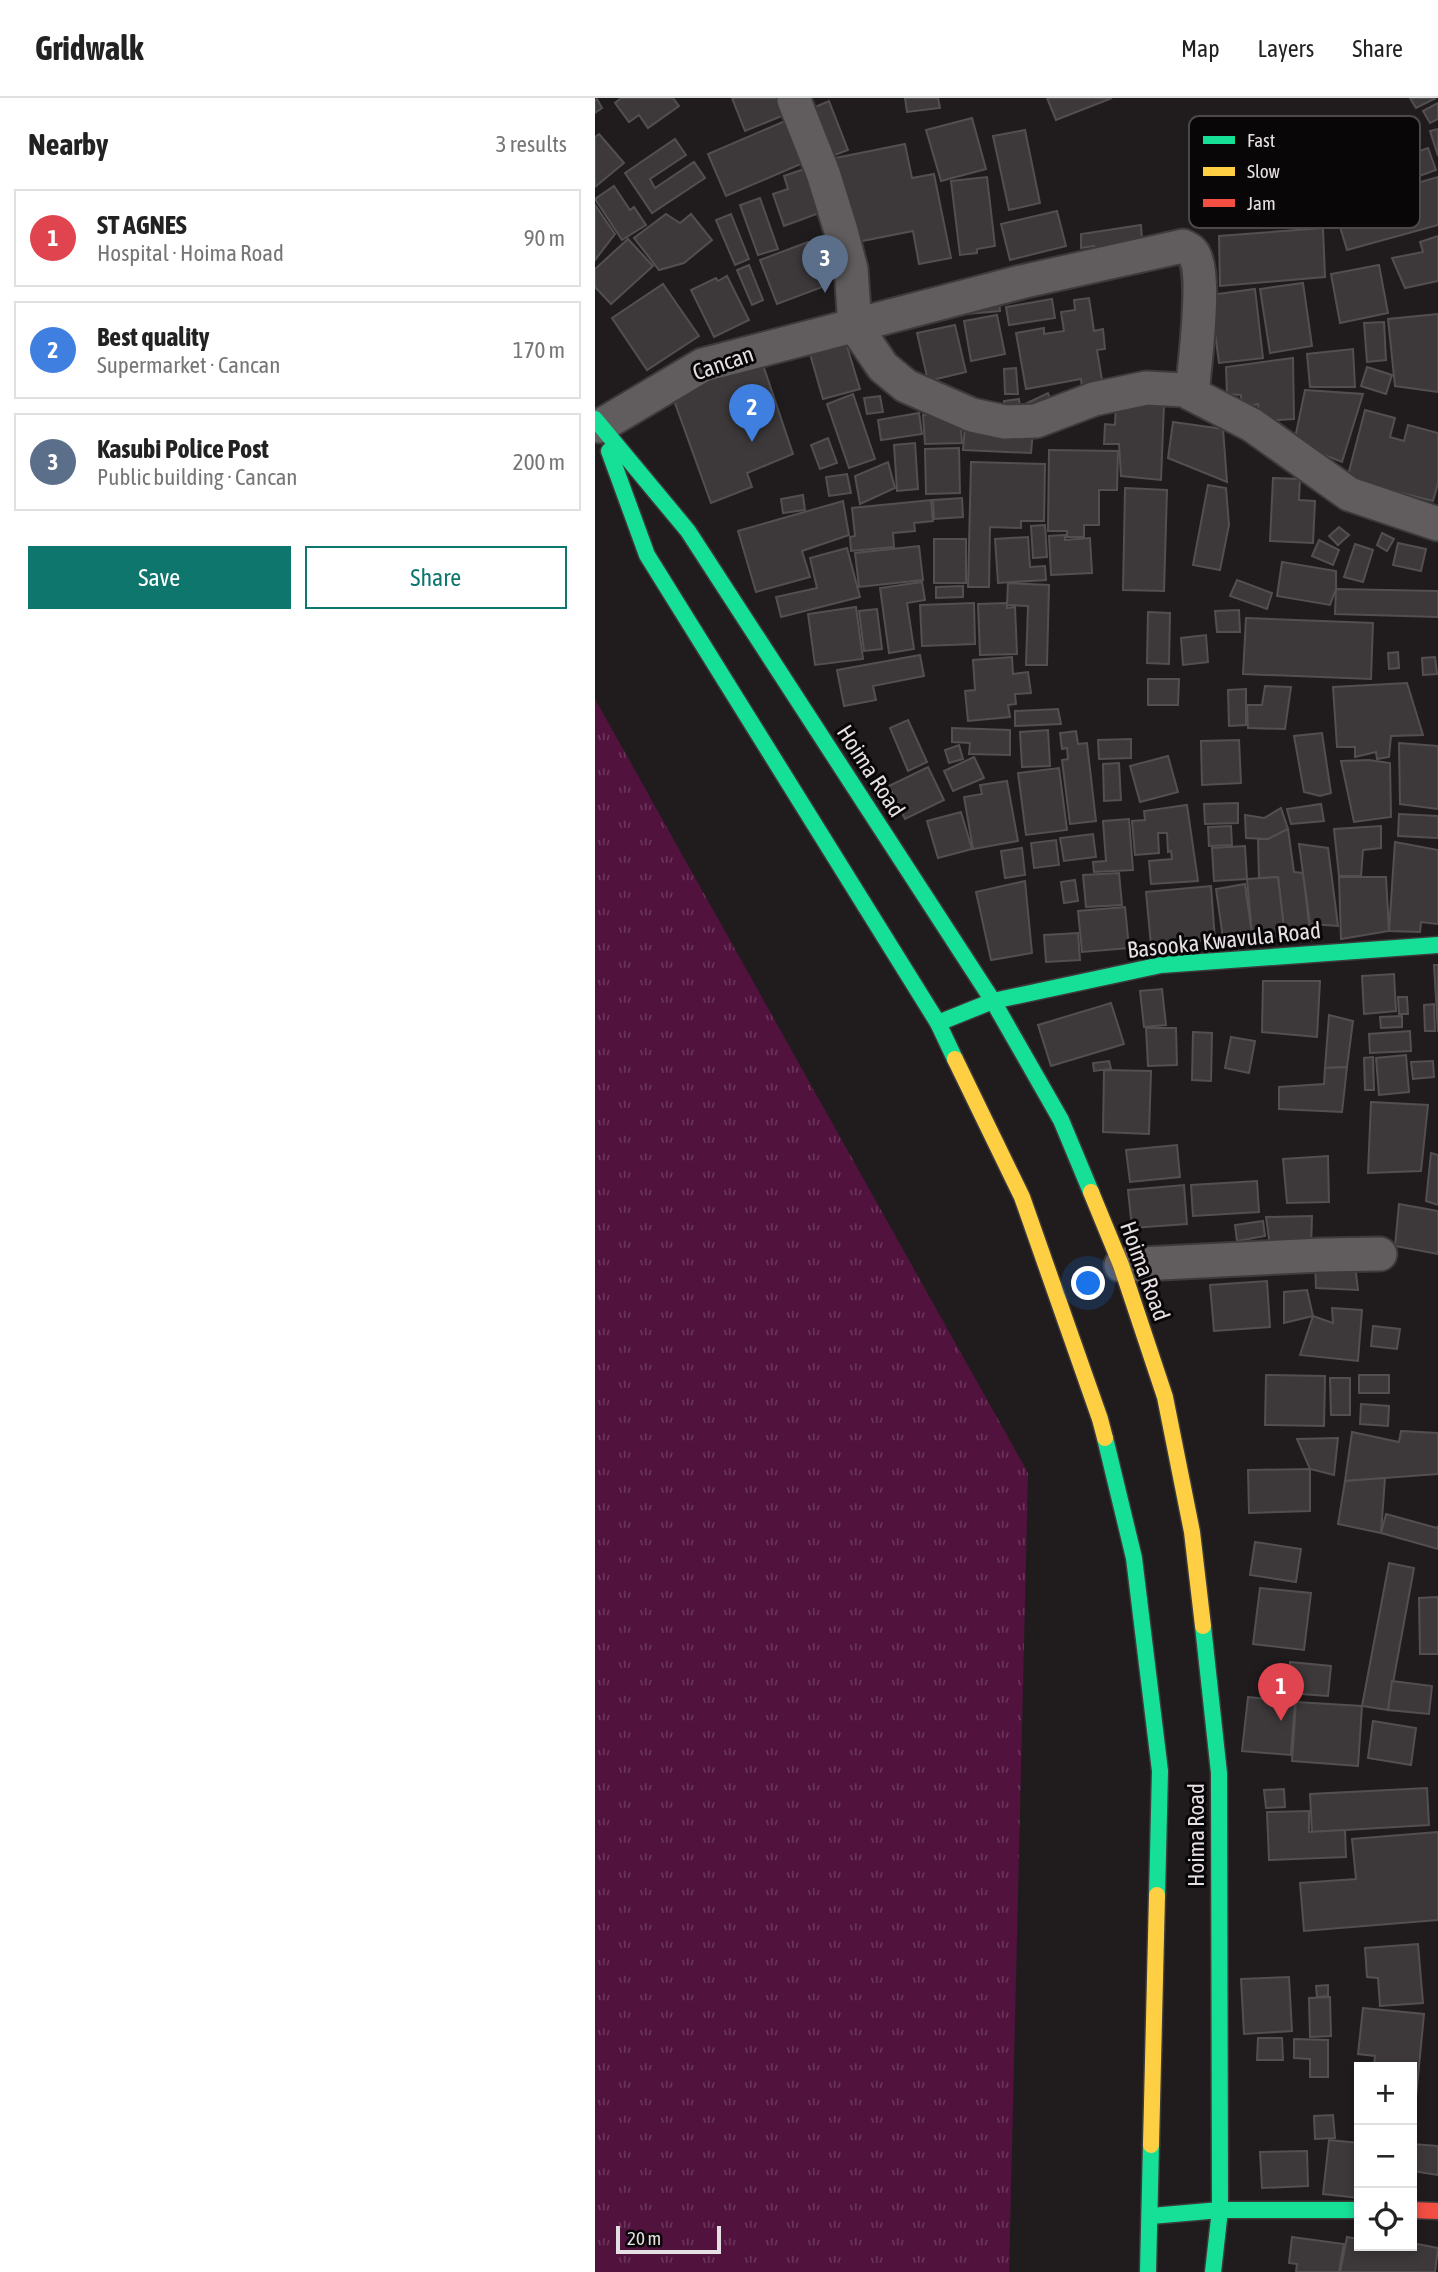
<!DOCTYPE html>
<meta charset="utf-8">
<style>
body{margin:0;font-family:"Asap Condensed",sans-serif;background:#f6f6f6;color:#222}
.controls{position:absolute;right:21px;bottom:21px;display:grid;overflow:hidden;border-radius:0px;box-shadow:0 4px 10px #0003}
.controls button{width:63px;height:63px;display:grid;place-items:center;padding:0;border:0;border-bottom:2px solid #e0e0e0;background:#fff;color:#222;font:35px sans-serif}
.scale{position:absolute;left:21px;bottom:18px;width:105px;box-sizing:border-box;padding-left:7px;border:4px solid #e5e0e3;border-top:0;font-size:19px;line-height:24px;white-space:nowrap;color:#e5e0e3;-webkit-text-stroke:5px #090608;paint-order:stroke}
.you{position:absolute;left:494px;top:1186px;width:24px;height:24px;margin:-18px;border:5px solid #fff;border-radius:50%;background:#1a73e8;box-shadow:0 0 0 10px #1a73e833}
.badge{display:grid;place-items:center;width:46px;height:46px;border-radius:50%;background:#0f766e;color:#fff;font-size:23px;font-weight:700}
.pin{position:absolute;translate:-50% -58px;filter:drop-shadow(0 2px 4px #0008)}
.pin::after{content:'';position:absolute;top:37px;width:24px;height:21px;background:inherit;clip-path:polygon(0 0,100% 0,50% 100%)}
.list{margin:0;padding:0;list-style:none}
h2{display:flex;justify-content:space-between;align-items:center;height:91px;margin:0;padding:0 28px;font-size:30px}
h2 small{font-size:23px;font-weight:400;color:#767676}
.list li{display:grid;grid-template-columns:46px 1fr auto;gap:21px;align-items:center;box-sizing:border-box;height:98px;margin:0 14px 14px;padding:0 14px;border:2px solid #e0e0e0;border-radius:0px}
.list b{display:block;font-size:26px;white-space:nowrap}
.list p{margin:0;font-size:23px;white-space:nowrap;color:#767676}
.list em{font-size:23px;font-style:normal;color:#767676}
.actions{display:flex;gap:14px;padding:21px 28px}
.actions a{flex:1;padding:16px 0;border:2px solid #0f766e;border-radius:0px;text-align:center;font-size:24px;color:#0f766e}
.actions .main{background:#0f766e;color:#fff}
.icon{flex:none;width:38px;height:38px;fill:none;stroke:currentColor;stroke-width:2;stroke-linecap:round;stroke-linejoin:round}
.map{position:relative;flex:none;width:843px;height:2174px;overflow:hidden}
header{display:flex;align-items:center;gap:42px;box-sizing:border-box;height:98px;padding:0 35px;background:#fff;border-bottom:2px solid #e0e0e0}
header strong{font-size:33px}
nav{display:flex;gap:38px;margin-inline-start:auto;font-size:24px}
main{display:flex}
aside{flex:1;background:#fff}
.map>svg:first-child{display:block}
</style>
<header>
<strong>Gridwalk</strong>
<nav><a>Map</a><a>Layers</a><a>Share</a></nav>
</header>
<main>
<aside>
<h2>Nearby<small>3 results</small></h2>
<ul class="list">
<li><span class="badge" style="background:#e0444e">1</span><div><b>ST AGNES</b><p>Hospital · Hoima Road</p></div><em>90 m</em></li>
<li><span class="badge" style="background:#3f7fe0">2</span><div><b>Best quality</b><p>Supermarket · Cancan</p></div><em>170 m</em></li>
<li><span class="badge" style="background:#5c6f8a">3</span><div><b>Kasubi Police Post</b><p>Public building · Cancan</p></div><em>200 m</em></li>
</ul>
<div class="actions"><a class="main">Save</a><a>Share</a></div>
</aside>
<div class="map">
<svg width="843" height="2174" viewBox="0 0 843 2174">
<defs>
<pattern id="grass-tufts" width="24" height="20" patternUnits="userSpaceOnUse" patternTransform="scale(1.75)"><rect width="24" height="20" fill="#51123e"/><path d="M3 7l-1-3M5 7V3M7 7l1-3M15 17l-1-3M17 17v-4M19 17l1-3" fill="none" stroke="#6a345a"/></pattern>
</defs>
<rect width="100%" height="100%" fill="#201c1e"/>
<polygon fill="url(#grass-tufts)" points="0,601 433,1375 414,2174 0,2174"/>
<g fill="#3d393b" stroke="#534f51" stroke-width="2">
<polygon points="26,0 78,0 84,8 53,30 44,17 34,24 20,5"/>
<polygon points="137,0 188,0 194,15 150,33"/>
<polygon points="310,0 343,0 345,10 312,14"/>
<polygon points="452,0 517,0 461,22"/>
<polygon points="815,0 841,0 821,10"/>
<polygon points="2,1 7,10 0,15 0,2"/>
<polygon points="234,3 253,52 232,60 213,12"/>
<polygon points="843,5 843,21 835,25 828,13"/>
<polygon points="197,20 215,62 131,98 113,56"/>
<polygon points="377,20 391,71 346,83 331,32"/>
<polygon points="843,31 843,58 835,33"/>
<polygon points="430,32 445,105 414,112 398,38"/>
<polygon points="805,33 813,57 833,50 841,72 756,103 740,57"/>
<polygon points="4,36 29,65 0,89 0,39"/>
<polygon points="80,41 91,57 55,81 60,90 99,64 110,80 57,115 30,75"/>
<polygon points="310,46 317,80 339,76 356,160 324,166 318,133 252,146 235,61"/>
<polygon points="215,69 230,113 189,128 178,96 193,91 189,78"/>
<polygon points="392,79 400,148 382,151 382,155 365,157 356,83"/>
<polygon points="843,79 843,127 752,152 739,109"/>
<polygon points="19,88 35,112 39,109 51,127 27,142 0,101"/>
<polygon points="165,100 183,151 163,157 145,107"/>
<polygon points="0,107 20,136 0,162"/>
<polygon points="462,113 471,148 415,162 406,126"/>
<polygon points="71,116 85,125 96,116 117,142 89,165 64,172 39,140"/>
<polygon points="136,116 154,161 140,167 121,122"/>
<polygon points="546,127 547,142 500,158 499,148 486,150 486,136"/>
<polygon points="728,130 730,179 625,188 624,138"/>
<polygon points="843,138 843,183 810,190 797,160 828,154 825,144"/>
<polygon points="33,141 58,168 16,206 0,189 0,171"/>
<polygon points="213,144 230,188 182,206 165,162"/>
<polygon points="154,167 168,202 157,207 142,172"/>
<polygon points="784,167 793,215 745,225 736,176"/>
<polygon points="132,178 154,222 119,239 96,192 121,180 123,183"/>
<polygon points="708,185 717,248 675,255 665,191"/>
<polygon points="68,186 104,238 52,272 17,220"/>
<polygon points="660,191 668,260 624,265 615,197"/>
<polygon points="404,200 405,213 371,216 371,202"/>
<polygon points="494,200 499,233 508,231 510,251 502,252 508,288 487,291 486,281 431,291 421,235 449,230 449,236 469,233 466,214 480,212 479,202"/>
<polygon points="457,201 460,220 414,227 411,209"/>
<polygon points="843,216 843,294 800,288 793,221"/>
<polygon points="402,217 410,256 376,263 369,223"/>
<polygon points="789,224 791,262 772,264 769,225"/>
<polygon points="360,227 371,274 333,283 322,235"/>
<polygon points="251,245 265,291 228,301 215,256"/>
<polygon points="758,251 760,289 715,289 712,256"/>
<polygon points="698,260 699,321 665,323 663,306 647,310 646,297 632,296 631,269"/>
<polygon points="166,261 198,356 152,375 157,389 116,405 76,294"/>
<polygon points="772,269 797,277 791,296 766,288"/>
<polygon points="421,270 423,296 410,296 409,271"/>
<polygon points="710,292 768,296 747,364 699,345"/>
<polygon points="453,295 458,308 428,307"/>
<polygon points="258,296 280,361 254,370 232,306"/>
<polygon points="285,298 288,314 272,316 269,300"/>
<polygon points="424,301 426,320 411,322 409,303"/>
<polygon points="521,306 569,307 566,382 526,378 524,346 509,346 510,326 520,327"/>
<polygon points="770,312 800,320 795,339 809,343 813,327 843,335 843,385 838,403 752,381"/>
<polygon points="324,315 327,336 286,342 283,322"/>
<polygon points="365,316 367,345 330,346 328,317"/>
<polygon points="578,324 628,331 632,384 573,360"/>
<polygon points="370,328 438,332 436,355 368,352"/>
<polygon points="233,340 242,365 225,371 216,347"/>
<polygon points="320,345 323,391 302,393 299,347"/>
<polygon points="364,350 365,395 331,396 330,351"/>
<polygon points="454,352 523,353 522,392 504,392 504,427 489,427 489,439 472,439 472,433 453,433"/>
<polygon points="293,364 300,390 265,406 260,378"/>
<polygon points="376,364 450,366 449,423 426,423 426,430 395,429 394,489 373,489"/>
<polygon points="252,376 256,395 234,398 231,379"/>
<polygon points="678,380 705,381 704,402 720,403 718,445 675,443"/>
<polygon points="613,387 631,390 634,427 625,472 598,467"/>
<polygon points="530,390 572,392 569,493 528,492"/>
<polygon points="208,397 210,412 188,415 186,401"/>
<polygon points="367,400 368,419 339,421 338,402"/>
<polygon points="336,402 338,423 319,425 320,433 298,435 299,449 256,453 255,439 260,438 257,410"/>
<polygon points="248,403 254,437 207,453 215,479 161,494 143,433"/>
<polygon points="450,427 452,459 438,460 436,428"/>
<polygon points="744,429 754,437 743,447 734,438"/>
<polygon points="787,435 799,441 792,453 782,447"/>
<polygon points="470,437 470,442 495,440 497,475 456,477 454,438"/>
<polygon points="433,439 435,469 450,468 451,482 403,485 400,441"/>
<rect x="339" y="441" width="32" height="44"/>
<polygon points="724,442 744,452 738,467 717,458"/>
<polygon points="803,445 831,451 826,473 798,467"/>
<polygon points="760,446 778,452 768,484 749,479"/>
<polygon points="324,448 328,482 264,489 260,455"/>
<polygon points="252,450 265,499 186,519 181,499 222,490 215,460"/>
<polygon points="687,464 741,473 741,491 735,507 682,498"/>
<polygon points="642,482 677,495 672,511 635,498"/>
<polygon points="327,484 330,502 312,505 319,551 294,555 285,490"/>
<polygon points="413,485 454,487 452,567 431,567 433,508 412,507"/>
<polygon points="368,488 368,499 341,500 341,489"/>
<polygon points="741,491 843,493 843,519 740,516"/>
<polygon points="379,505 380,546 327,548 325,507"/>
<polygon points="412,505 412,510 420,509 422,556 385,557 383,506"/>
<polygon points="261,509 268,561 220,567 213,516"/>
<polygon points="282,511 287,551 269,553 264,513"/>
<polygon points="644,512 645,534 622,534 620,513"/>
<polygon points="553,514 575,515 574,566 552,565"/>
<polygon points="651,520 778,525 776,581 648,576"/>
<polygon points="611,537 613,564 588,567 586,540"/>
<polygon points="803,554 804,570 794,571 793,555"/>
<polygon points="325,557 329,578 278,588 281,602 249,608 242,572"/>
<polygon points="417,559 418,576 433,574 436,595 420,596 421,606 413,607 415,619 373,623 370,593 380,592 378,562"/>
<polygon points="840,559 842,576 828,577 827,560"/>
<polygon points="553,581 584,581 583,607 553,607"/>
<polygon points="812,585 828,637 796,638 794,659 782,661 781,654 760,659 760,649 742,649 738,589"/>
<polygon points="670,588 696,589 690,631 653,630 652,607 667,607"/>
<polygon points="651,591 651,627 634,628 633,592"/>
<polygon points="463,611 466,626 420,628 420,613"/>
<polygon points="313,622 332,664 313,673 295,630"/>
<polygon points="357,630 415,632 415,657 374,656 375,645 357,644"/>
<polygon points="453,632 455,668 427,669 425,634"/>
<polygon points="481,633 483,646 492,645 501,723 475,726 467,662 473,661 472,650 467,651 465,635"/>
<polygon points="727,635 736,695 725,698 709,694 699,638"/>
<polygon points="536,641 536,660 504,661 503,642"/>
<polygon points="644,642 646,685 607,687 606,643"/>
<polygon points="804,645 843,648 843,711 805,706"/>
<polygon points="364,647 368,661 354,665 350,652"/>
<polygon points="573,658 583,694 545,704 535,668"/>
<polygon points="379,659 389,680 358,693 349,673"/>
<polygon points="774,662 795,665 796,719 759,724 746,663"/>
<polygon points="524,665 526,702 509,703 508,666"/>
<polygon points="333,669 349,702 310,721 294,688"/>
<polygon points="464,670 472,732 431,737 423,675"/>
<polygon points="412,683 423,743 378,751 369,699 387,696 385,687"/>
<polygon points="643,705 643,725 610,726 609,706"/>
<polygon points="726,706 729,723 696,726 692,711"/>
<polygon points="592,707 603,783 556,786 554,763 577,761 576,753 573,754 572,735 563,735 564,755 540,757 537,723 550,722 549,713"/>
<polygon points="686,710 693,731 673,741 651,740 650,717 669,720"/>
<polygon points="366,714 377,751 343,760 332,723"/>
<polygon points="804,716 843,718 843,740 803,738"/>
<polygon points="534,721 538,772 499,774 498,764 511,763 508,723"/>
<polygon points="636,728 637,747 614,748 613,729"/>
<polygon points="786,728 786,750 768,752 766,778 744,778 739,731"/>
<polygon points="693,731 699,774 708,775 716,842 690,839 683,779 664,780 663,741 673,741"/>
<polygon points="498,736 501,759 469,763 465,740"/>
<polygon points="461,742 464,767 439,770 436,745"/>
<polygon points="800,744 843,752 843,826 826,824 825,834 794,833"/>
<polygon points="704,746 733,750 743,828 715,826"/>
<polygon points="650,748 652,781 619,783 617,750"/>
<polygon points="427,750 430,777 410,780 406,753"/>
<polygon points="524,775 527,807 491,809 488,777"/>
<polygon points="683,779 690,839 657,836 652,781"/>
<polygon points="744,779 791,779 794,833 746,841"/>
<polygon points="480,782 483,803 469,805 466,784"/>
<polygon points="430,783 437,855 396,862 381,794"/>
<polygon points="650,786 657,836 628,840 621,791"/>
<polygon points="616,788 620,842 556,847 551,794"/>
<polygon points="530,809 534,850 487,854 483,813"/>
<polygon points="483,835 485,862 451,864 449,837"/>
<polygon points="839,867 843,867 843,934"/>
<polygon points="799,876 801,913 769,916 767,878"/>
<polygon points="668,883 725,883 722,939 667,934"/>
<polygon points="567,891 571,927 549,929 545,893"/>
<polygon points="803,899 812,899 813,916 804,916"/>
<polygon points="516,905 529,946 456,968 443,927"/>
<polygon points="839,906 840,933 830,933 829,907"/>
<polygon points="734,917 758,923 752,969 730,970"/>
<polygon points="807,918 807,929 786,930 785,919"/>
<polygon points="551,930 581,930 582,967 553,968"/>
<polygon points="815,933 816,953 775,955 774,936"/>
<polygon points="598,934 617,935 616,983 597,982"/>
<polygon points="636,939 660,943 654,975 630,970"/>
<polygon points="811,957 814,994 784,997 781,960"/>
<polygon points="778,959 779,992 770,992 769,960"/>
<polygon points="514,963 516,971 499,973 498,965"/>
<polygon points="838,963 839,979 818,981 816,964"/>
<polygon points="752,969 747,1014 684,1011 684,989 729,986 730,970"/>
<polygon points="509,972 556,973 554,1036 508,1034"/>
<polygon points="776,1004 833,1007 826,1073 773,1075"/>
<polygon points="582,1047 585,1079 535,1084 531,1052"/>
<polygon points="836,1055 843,1057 843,1107 831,1103"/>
<polygon points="733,1058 734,1104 692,1105 688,1061"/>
<polygon points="662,1083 664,1114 598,1118 596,1087"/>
<polygon points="589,1087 592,1126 537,1130 533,1092"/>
<polygon points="804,1106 843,1113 843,1156 800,1148"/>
<polygon points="717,1118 716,1149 675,1148 671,1119"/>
<polygon points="668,1123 670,1138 642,1143 640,1127"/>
<polygon points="720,1162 760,1167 763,1192 721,1190"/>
<polygon points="672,1183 675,1229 619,1233 615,1187"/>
<polygon points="712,1192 718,1218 689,1225 689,1194"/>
<polygon points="737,1210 767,1212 763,1263 705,1257 718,1218 738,1225"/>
<polygon points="778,1228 805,1231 802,1251 776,1248"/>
<polygon points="671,1277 730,1278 729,1328 670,1327"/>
<rect x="764" y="1277" width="30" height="18"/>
<polygon points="735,1280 755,1280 755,1317 736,1317"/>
<polygon points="766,1306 794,1308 793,1328 765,1326"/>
<polygon points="806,1333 843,1335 843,1376 750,1383 757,1334 804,1344"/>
<polygon points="743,1340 739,1377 715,1371 702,1341"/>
<polygon points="715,1371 715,1413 654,1415 653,1372"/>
<polygon points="790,1380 786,1435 743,1426 750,1383"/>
<polygon points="791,1416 842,1430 843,1428 843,1451 786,1435"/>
<polygon points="660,1444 706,1451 701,1484 655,1477"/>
<polygon points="794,1465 819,1470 793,1612 767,1608"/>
<polygon points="665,1490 716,1495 709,1552 658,1546"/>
<polygon points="843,1499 843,1556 825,1556 824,1500"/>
<polygon points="695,1564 736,1568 733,1598 692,1595"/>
<polygon points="797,1583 837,1588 834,1616 793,1612"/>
<polygon points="653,1599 700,1604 696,1657 647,1653"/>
<polygon points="701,1604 767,1608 763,1668 697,1663"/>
<polygon points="778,1623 821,1630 816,1667 773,1660"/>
<polygon points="832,1690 834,1727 717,1734 715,1696"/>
<polygon points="689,1691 690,1709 671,1710 669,1692"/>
<polygon points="714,1713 714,1734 750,1732 751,1759 674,1762 672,1714"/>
<polygon points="843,1734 843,1822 709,1833 705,1785 761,1781 757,1741"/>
<polygon points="823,1846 828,1905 785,1908 783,1880 772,1879 770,1850"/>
<polygon points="694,1879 697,1933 649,1936 646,1881"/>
<polygon points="733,1887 733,1898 722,1899 721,1888"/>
<polygon points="735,1899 736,1938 715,1939 714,1900"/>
<polygon points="768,1910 829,1916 821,1999 817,1999 817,1969 779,1969 780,1958 763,1956"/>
<polygon points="663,1940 687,1940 688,1962 662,1962"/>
<polygon points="699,1941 733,1942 733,1979 715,1979 715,1961 699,1960"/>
<polygon points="738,2017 740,2040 720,2041 719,2018"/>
<polygon points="734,2042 764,2045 764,2100 728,2096"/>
<polygon points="817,2046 843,2048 843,2077 817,2073"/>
<polygon points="712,2053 713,2088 667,2090 665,2054"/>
<polygon points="697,2139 749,2146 744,2174 701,2174 702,2166 694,2165"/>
<polygon points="752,2139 764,2141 764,2148 817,2148 817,2145 843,2150 840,2174 745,2174"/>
</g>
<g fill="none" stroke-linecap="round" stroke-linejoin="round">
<g stroke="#3d3a3c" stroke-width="37">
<g id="street">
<polyline points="199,2 228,75 246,133 256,171 260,228 288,269 311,288 377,317 410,324 441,323 499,301 551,290 589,292 657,327 754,396 843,426"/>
<path d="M5,328L108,267L426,184L588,148C591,150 595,151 597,154C613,171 599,271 597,296"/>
<polyline points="526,1167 727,1157 785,1156"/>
</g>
</g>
<g stroke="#3d3a3c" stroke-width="19">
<g id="fast">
<polyline points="0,321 93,433 398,903 466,1022 496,1094"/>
<polyline points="14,353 52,457 343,925 360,961"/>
<polyline points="343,925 398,903 566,867 843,847"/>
<polyline points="510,1340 539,1460 565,1673 562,1797"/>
<polyline points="608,1528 624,1675 625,2112 618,2174"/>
<polyline points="556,2118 625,2112 764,2112"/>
<polyline points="553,2174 556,2047"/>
</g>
</g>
<g stroke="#3d3a3c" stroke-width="19">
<g id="slow">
<polyline points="360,961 427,1099 505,1321 510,1340"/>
<polyline points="496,1094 526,1167 570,1299 597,1434 608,1528"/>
<polyline points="556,2047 562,1797"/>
</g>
</g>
<g stroke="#3d3a3c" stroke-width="19">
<polyline id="jam" points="817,2112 843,2113"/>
</g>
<use href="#street" stroke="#615d5f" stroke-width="33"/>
<use href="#fast" stroke="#16e098" stroke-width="16"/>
<use href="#slow" stroke="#ffcf43" stroke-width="16"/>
<use href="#jam" stroke="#f24e42" stroke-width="16"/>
</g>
<g text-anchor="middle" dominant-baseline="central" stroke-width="6" stroke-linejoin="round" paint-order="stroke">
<g font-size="23" fill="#e5e0e3" stroke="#090608">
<text transform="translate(128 265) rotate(-19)">Cancan</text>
<text transform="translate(276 673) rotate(57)">Hoima Road</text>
<text transform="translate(629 842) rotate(-6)">Basooka Kwavula Road</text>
<text transform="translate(550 1173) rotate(70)">Hoima Road</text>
<text transform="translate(601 1737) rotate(-90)">Hoima Road</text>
</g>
</g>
<rect x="594" y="18" width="231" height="112" rx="10" fill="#090608" stroke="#4b474a" stroke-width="2"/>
<rect x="608" y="38" width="32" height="8" fill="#16e098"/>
<rect x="608" y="69" width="32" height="9" fill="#ffcf43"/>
<rect x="608" y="101" width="32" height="8" fill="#f24e42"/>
<g font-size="19" fill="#e5e0e3">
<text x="652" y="49">Fast</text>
<text x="652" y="80">Slow</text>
<text x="652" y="112">Jam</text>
</g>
</svg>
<div class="controls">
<button>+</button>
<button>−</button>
<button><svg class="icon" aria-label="locate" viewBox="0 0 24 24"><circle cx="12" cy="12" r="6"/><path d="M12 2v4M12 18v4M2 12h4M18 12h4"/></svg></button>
</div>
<div class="scale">20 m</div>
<div class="you"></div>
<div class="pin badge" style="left:686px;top:1623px;background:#e0444e">1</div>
<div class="pin badge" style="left:157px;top:344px;background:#3f7fe0">2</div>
<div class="pin badge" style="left:230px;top:195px;background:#5c6f8a">3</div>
</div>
</main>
